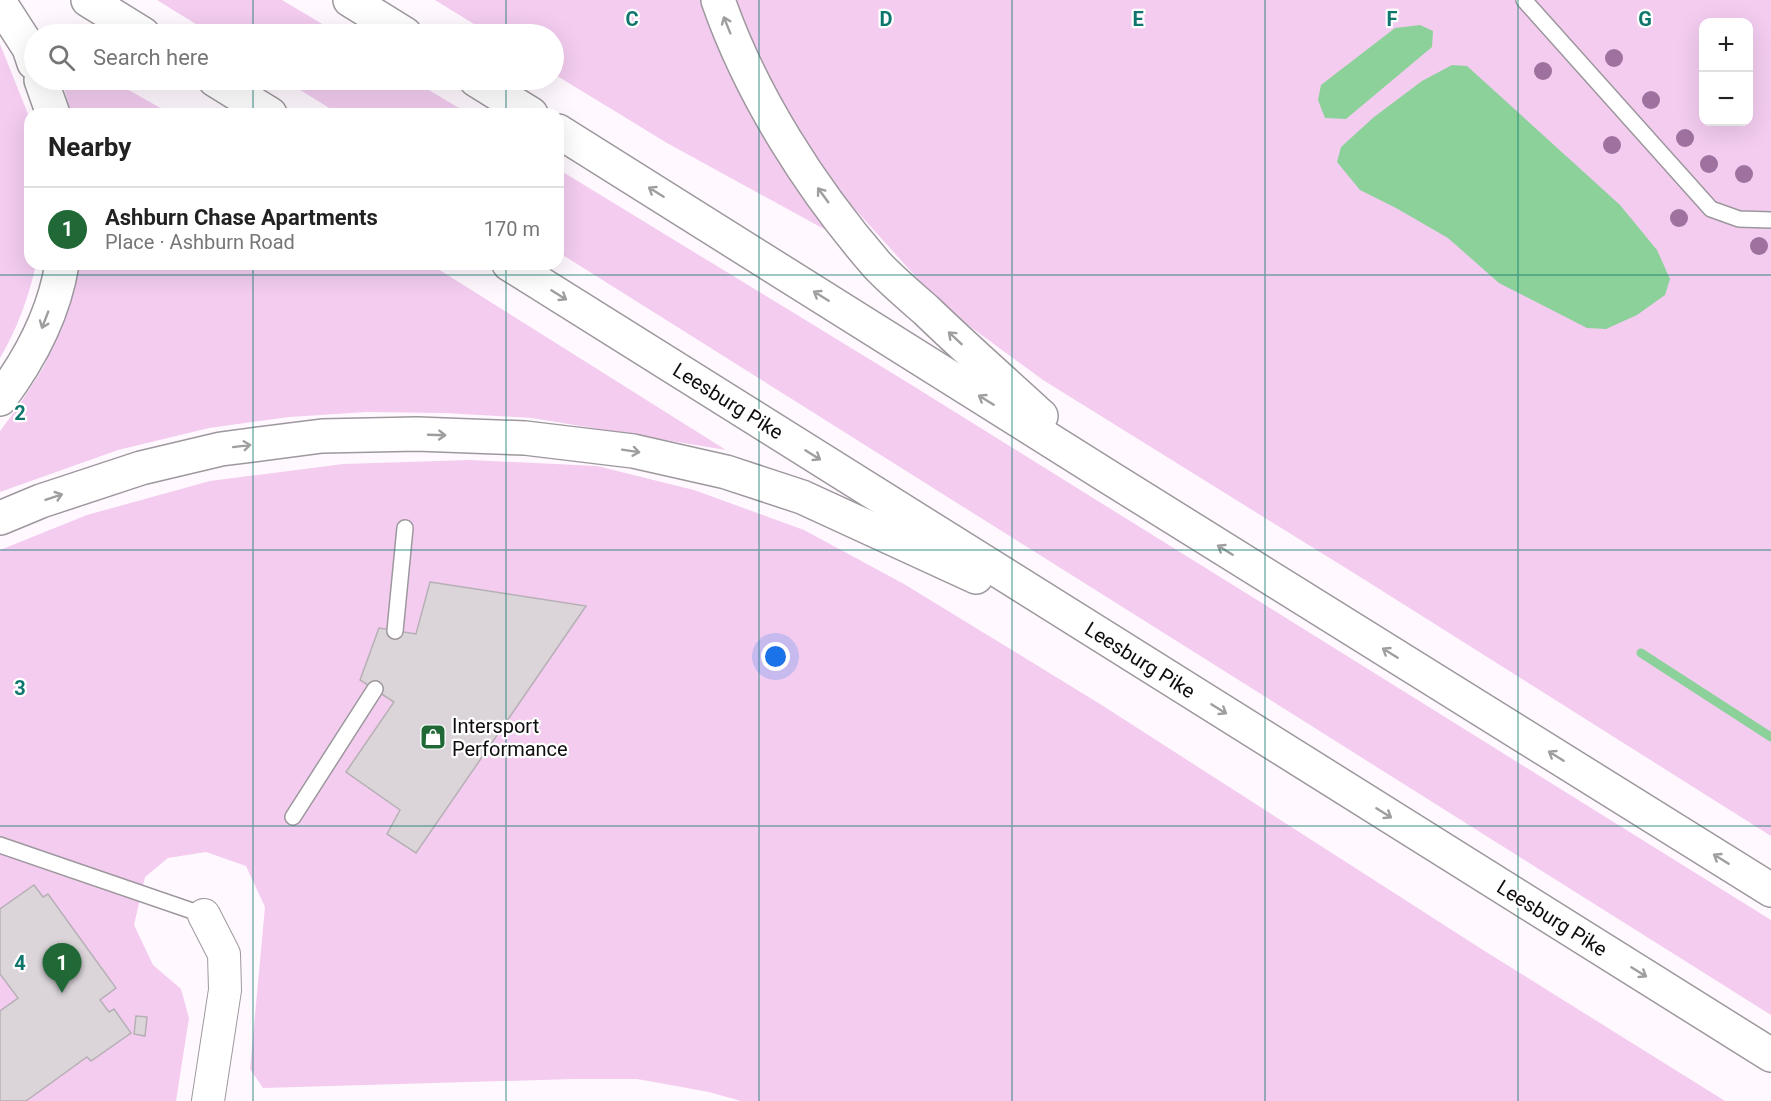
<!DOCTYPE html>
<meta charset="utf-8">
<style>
body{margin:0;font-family:Roboto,sans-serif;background:#f2f2f2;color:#222}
.controls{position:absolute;right:18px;top:18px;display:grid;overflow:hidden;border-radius:12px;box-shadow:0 6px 24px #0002}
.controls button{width:54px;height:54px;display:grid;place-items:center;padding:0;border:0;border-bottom:2px solid #e0e0e0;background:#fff;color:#222;font:30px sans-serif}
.you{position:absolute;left:776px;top:657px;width:21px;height:21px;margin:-15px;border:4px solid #fff;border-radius:50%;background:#1a73e8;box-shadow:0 0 0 9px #1a73e833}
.badge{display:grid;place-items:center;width:39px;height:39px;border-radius:50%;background:#206936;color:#fff;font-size:20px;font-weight:700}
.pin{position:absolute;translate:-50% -50px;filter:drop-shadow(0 2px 3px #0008)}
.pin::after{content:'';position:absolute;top:32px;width:21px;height:18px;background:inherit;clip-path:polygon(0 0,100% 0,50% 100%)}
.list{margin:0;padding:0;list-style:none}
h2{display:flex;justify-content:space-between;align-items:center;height:78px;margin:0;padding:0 24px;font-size:26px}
h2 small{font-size:20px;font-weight:400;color:#767676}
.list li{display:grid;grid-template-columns:39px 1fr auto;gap:18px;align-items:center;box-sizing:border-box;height:84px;padding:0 24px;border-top:2px solid #e0e0e0}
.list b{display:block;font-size:22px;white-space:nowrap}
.list p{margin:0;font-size:20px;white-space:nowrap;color:#767676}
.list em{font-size:20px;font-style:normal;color:#767676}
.icon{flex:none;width:33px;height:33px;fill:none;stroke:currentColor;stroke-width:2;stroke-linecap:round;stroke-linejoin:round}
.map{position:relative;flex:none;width:1771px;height:1101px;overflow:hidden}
.search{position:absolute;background:#fff;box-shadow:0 6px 24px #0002;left:24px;top:24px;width:540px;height:66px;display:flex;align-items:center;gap:15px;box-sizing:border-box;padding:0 21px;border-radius:33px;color:#767676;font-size:22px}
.panel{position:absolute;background:#fff;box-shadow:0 6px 24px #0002;left:24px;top:108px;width:540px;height:162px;border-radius:18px}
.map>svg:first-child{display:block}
</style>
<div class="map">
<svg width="1771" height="1101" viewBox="0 0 1771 1101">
<rect width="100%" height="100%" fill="#fff8fe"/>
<g fill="#f3ccf0" fill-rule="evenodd">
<polygon points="157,0 282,0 339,34 212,34"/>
<polygon points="435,0 708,0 831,231 824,229 667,143 554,74 554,34 490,34"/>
<path d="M732,0H1771V836L1365,580L1043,380L942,306L836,188L784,108L738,17ZM1704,22H1748V122H1704Z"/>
<path d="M0,44L30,119V264H36C29,297 17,329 0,358Z"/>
<polygon points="62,80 111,80 171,114 71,114"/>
<polygon points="284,80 412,80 469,114 339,114"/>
<polygon points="558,169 910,384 1771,920 1771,1015 558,252"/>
<polygon points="79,264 430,264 726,450 532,418 445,413 367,412 289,417 209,428 118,450 0,492 0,431 18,407 43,368 62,328 75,288"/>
<polygon points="470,460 597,466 694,490 804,530 904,584 1100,704 1483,950 1725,1101 741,1101 709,1092 637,1079 574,1079 263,1088 250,1069 265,907 246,866 206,852 168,858 145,877 134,925 153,965 181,989 189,1018 176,1101 0,1101 0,550 87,515 210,481 343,464"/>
</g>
<g fill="#8bd199">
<polygon points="1420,25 1433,31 1432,47 1346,119 1325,118 1318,100 1321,85 1395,28"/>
<polygon points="1452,65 1467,66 1620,205 1657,250 1670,279 1665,295 1637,315 1606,329 1587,328 1499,283 1448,238 1396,208 1360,190 1337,162 1341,147 1374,117 1422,81"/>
</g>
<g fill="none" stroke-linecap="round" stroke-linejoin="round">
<polyline stroke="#8bd199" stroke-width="9" points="1641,653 1771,737"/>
</g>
<g fill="#dbd5da" stroke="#b6b0b5" stroke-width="1.5">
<polygon points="430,582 586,606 416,853 387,834 400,810 346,772 394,702 360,680 379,628 416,634"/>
<polygon points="34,885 43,897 48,894 116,988 100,1000 109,1012 114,1009 131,1033 91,1061 87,1057 26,1101 0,1101 0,1011 18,998 0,974 0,909"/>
<polygon points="136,1016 147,1017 145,1036 134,1034"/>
</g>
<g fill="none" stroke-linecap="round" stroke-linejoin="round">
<g stroke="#9d989d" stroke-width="18">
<g id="lane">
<polyline points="1524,0 1711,209 1739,219 1771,220"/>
<polyline points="395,631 405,528"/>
<polyline points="293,817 375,689"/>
<polyline points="0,845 204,915"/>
</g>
</g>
<g stroke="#9d989d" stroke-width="34">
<polyline id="street" points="204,915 224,954 225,990 208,1101"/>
</g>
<g stroke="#9d989d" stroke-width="36">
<g id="highway">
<polyline points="88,0 143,34"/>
<polyline points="350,0 405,34"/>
<path d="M718,0C751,95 811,189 877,265C892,281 910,296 927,311C964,347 1003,381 1041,416"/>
<polyline points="0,3 29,48 34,63"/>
<polyline points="41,80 53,114"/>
<polyline points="215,80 270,114"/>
<polyline points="476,80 531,114"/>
<polyline points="558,131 1107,476 1771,890"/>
<polyline points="509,264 1771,1055"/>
<path d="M0,399C30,359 54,314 62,264"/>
<polyline points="0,518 41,501 141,468 221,449 322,436 417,434 525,438 633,451 726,472 802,497 976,577"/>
</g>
</g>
<use href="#lane" stroke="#fff" stroke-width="15"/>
<use href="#street" stroke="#fff" stroke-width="32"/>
<use href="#highway" stroke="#fff" stroke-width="33"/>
</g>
<g fill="#9e719e">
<circle cx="1614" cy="58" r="9"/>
<circle cx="1543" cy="71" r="9"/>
<circle cx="1651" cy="100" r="9"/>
<circle cx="1685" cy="138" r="9"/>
<circle cx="1612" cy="145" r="9"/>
<circle cx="1709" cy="164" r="9"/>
<circle cx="1744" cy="174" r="9"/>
<circle cx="1679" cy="218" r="9"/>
<circle cx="1759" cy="246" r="9"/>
</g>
<defs><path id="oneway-shaft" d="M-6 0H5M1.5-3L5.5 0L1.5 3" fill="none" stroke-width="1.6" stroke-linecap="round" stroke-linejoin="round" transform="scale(1.5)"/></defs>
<g stroke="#9f9e9f">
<use href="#oneway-shaft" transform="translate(727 25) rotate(-112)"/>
<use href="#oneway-shaft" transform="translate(656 192) rotate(-148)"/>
<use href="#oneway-shaft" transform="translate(823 195) rotate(-126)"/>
<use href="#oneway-shaft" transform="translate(559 295) rotate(32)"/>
<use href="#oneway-shaft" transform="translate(821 296) rotate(-148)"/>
<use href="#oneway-shaft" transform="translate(45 320) rotate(111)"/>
<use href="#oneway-shaft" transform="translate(955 338) rotate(-137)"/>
<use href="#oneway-shaft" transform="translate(986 400) rotate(-148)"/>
<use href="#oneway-shaft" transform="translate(437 435) rotate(2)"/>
<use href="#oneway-shaft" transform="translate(242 446) rotate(-7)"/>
<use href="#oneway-shaft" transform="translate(631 451) rotate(9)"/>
<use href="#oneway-shaft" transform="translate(813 455) rotate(32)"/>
<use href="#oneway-shaft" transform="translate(54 497) rotate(-19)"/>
<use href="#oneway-shaft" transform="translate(1225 550) rotate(-148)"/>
<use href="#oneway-shaft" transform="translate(1390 653) rotate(-148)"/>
<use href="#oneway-shaft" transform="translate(1219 709) rotate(32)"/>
<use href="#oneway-shaft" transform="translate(1556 756) rotate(-148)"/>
<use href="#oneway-shaft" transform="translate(1384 813) rotate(32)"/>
<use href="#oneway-shaft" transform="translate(1721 859) rotate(-148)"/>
<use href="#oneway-shaft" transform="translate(1639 972) rotate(32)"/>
</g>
<path fill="none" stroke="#0f766e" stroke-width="1.5" stroke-opacity="0.55" d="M253,0V34M506,0V34M759,0V1101M1012,0V1101M1265,0V1101M1518,0V1101M253,80V114M506,80V114M253,264V1101M506,264V1101M0,275H1771M0,550H1771M0,826H1771"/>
<defs>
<g id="shop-square" transform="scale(1.35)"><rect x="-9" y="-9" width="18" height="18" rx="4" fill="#206936" stroke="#fff"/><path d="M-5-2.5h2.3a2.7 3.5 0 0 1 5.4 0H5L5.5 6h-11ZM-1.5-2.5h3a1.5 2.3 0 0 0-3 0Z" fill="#fff"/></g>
</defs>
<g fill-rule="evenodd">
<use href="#shop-square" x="433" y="737"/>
</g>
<g text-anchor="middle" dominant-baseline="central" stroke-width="4.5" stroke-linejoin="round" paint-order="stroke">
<g font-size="20" fill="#0f0d0f" stroke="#fff">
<text transform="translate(728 401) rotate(32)">Leesburg Pike</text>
<text transform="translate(1140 660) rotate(32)">Leesburg Pike</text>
<text transform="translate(1552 918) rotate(32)">Leesburg Pike</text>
</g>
<g font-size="20" fill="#0f0d0f" stroke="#fff" text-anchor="start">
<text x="452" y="726">Intersport<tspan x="452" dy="23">Performance</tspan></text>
</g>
</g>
<g font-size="20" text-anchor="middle" font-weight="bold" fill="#0f766e" stroke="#fff" stroke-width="4.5" stroke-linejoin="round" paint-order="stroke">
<text x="632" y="26">C</text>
<text x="886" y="26">D</text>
<text x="1138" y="26">E</text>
<text x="1392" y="26">F</text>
<text x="1645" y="26">G</text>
<text x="20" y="420">2</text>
<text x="20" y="695">3</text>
<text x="20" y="970">4</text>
</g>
</svg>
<div class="controls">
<button>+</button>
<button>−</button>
</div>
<div class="you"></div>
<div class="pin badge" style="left:62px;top:993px">1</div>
<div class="search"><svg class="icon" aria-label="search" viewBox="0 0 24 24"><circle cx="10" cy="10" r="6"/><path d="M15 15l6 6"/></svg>Search here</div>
<section class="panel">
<h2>Nearby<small></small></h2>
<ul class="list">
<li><span class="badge">1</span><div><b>Ashburn Chase Apartments</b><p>Place · Ashburn Road</p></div><em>170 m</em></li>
</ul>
</section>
</div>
